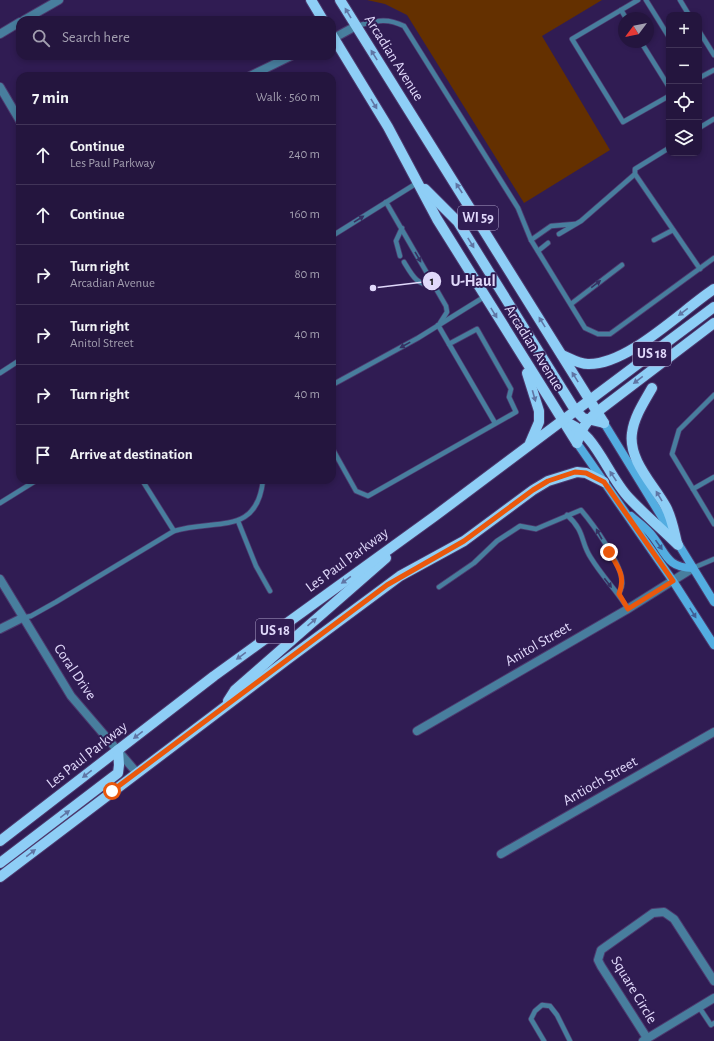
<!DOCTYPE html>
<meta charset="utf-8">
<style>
body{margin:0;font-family:"Alegreya Sans",sans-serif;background:#302249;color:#f1f3f6}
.controls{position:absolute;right:12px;top:12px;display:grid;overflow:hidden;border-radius:8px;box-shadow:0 2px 6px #0003}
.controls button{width:36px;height:36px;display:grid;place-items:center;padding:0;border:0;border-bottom:1px solid #413458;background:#24153e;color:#f1f3f6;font:20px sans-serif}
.compass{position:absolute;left:618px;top:12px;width:36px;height:36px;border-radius:50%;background:#24153e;box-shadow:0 2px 6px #0003;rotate:238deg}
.stop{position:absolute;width:12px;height:12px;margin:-9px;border:3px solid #ea580c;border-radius:50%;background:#fff}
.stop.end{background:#ea580c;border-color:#fff;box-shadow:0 1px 4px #0008}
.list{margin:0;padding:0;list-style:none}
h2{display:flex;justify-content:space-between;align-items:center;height:52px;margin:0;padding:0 16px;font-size:17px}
h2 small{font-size:13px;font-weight:400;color:#a39fb0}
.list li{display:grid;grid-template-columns:26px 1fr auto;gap:12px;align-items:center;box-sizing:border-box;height:60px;padding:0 16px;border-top:1px solid #413458}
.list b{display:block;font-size:15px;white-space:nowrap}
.list p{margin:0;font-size:13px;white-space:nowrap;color:#a39fb0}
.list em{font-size:13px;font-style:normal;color:#a39fb0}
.icon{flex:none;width:22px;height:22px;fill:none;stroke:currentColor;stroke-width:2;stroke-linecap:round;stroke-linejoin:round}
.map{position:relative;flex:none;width:714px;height:1041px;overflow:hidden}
.search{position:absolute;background:#24153e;box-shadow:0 2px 6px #0003;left:16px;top:16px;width:320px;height:44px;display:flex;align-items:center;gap:10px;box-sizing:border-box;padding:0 14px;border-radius:12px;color:#a39fb0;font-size:15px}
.panel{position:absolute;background:#24153e;box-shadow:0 2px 6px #0003;left:16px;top:72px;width:320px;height:412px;border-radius:12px}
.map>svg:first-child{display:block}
</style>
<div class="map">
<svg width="714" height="1041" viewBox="0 0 714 1041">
<rect width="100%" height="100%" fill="#301c53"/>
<polygon fill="#643000" points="367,0 602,0 542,36 610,150 524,203 407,15 385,4"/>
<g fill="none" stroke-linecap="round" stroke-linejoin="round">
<g stroke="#4c3a6e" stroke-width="6">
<g id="lane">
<polyline points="638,0 572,39 623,122 669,96"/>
<polyline points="646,0 669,37"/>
<polyline points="680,0 689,15"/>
<polyline points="621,10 626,18"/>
<path d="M356,26C376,21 386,17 404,26L518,208L531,240L585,328L598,334H610L714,258"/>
<polyline points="699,31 714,55"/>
<polyline points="641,42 669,87"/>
<polyline points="699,78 714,70"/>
<polyline points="699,128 714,119"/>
<polyline points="669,148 635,169 635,174 700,269"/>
<polyline points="386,202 446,306 447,312 440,323"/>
<polyline points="559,234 581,221 635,174"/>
<polyline points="332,236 417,183"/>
<polyline points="531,240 551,226 575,224"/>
<polyline points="654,240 673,230"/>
<polyline points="538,251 548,243"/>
<polyline points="400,256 396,241 402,228"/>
<path d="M404,262C413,277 416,284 435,287"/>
<polyline points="571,304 622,265"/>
<polyline points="449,344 495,423"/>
<polyline points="0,373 20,360"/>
<polyline points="332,385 418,338 484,297"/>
<polyline points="714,395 679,430 672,454 714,524"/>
<polyline points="332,448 356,491 368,496 516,412 509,397 511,389 477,329 449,344 438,325"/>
<polyline points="142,480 174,531"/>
<polyline points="693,489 714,477"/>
<polyline points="0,503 37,480"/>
<path d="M567,515C586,532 580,542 591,558C602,576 617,591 628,609"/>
<polyline points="238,521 256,566 270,591"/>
<polyline points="693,568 714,559"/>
<path d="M439,587L474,563L497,541L520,526L536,529L581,510C593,524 622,564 622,582C623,586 620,590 619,594"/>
<path d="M22,618L31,616L56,602L174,531C215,518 257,537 263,480"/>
<polyline points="699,1007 711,1025 714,1023"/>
<polyline points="544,1041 531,1019 535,1011 542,1005 550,1006 557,1015 570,1041"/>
</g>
</g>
<g stroke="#4c3a6e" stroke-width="10">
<g id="street">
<polyline points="24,20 59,0"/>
<polyline points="0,34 20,22"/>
<polyline points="332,39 356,26"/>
<polyline points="250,76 291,56"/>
<polyline points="0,87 20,121"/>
<polyline points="0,579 71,696 137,773"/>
<polyline points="0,629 22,618"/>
<polyline points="417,731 626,610 693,568"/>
<polyline points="501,854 714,732"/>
<polyline points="647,1038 601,966 598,960 601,950 653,913 664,912 674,919 714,981"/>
<polyline points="643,1041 714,998"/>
</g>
</g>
<g stroke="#4c3a6e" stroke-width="10">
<g id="secondary">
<polyline points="604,423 714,602"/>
<polyline points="577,443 673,581 714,645"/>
<path d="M631,516C638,522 645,527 650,533C666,551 665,568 693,568"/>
</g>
</g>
<g stroke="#4c3a6e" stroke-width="12">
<g id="primary">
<polyline points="311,0 323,20"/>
<polyline points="340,0 604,423"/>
<polyline points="332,35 388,127 437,219 577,443"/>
<polyline points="425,189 458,222 575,410 583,418 604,423"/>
<path d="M562,355C571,359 579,364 588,364C628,365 681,311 714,289"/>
<polyline points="527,373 539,411 539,422 530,443"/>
<path d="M652,388C644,402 634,417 632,433C628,460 654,485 666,507C672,518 674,531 677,543"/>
<path d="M561,420C596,430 606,474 629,498C644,514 662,529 678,545"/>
<path d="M577,443C581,430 586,421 597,412L714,323"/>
<polyline points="228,701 235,690 386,558"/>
<polyline points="0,841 214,676 435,516 714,307"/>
<polyline points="0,863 118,773 119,765 118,750"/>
<polyline points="0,877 288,659 400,576 464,541 533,490 548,481 577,472 586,473 604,482"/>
</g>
</g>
<use href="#lane" stroke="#487e9e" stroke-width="4.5"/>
<use href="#street" stroke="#487e9e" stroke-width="8"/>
<use href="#secondary" stroke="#53ade1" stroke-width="8"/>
<use href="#primary" stroke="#8ecef6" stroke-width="10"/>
</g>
<defs><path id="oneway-solid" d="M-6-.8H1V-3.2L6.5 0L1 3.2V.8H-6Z"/></defs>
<g fill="#5f75a4">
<use href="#oneway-solid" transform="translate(348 13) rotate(-121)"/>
<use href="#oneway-solid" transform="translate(374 55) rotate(-122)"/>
<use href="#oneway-solid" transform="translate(374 104) rotate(59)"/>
<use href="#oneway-solid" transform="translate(459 188) rotate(-123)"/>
<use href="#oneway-solid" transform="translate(471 243) rotate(58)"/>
<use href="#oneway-solid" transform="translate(683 312) rotate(143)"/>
<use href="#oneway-solid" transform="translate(494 313) rotate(58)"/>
<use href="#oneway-solid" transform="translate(542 322) rotate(-122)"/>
<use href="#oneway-solid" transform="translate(575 377) rotate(-122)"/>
<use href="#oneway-solid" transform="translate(638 380) rotate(143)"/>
<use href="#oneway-solid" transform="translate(534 396) rotate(74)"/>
<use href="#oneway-solid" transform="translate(613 476) rotate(-124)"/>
<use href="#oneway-solid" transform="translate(659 496) rotate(-121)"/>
<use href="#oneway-solid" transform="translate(346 580) rotate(144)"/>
<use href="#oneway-solid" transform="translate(312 622) rotate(-41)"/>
<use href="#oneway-solid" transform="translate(241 656) rotate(144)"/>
<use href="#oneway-solid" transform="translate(138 735) rotate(142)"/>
<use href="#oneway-solid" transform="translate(87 774) rotate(142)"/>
<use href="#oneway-solid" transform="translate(65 814) rotate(-37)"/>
<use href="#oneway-solid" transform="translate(31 853) rotate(-37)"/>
</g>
<g fill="#353062">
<use href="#oneway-solid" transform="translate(359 219) rotate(-32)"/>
<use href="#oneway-solid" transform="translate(418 257) rotate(60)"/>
<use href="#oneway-solid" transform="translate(596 284) rotate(-37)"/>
<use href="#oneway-solid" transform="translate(405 345) rotate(151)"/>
<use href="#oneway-solid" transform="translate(599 534) rotate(-119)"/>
<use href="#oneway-solid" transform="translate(608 583) rotate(52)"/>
</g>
<g fill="#405d93">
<use href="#oneway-solid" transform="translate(659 545) rotate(55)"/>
<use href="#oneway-solid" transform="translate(693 613) rotate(58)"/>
</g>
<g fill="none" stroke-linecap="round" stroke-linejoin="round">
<path stroke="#ea580c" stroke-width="5" d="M112,791L387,585L464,541L533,490L548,481L575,472L586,473L604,482L673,581L628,609L619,594C626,576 618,567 609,552"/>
</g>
<g text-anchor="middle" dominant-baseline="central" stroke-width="4" stroke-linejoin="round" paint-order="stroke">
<g fill="#301c53" stroke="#aca0c9" stroke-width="1">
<rect x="458" y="206" width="40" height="24" rx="3"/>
<rect x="633" y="342" width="38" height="24" rx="3"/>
<rect x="256" y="619" width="38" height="24" rx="3"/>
</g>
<g font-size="14" font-weight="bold" fill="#e1d9fb">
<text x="478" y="218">WI 59</text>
<text x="652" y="354">US 18</text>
<text x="275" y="631">US 18</text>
</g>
<g font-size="15" fill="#e1d9fb" stroke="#301c53">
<text transform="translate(394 58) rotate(58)">Arcadian Avenue</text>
<text transform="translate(534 348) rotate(58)">Arcadian Avenue</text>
<text transform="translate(347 560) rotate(-36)">Les Paul Parkway</text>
<text transform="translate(538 644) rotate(-30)">Anitol Street</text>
<text transform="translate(75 672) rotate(56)">Coral Drive</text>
<text transform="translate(87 755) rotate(-38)">Les Paul Parkway</text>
<text transform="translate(600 781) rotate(-30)">Antioch Street</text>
<text transform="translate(634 990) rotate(59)">Square Circle</text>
</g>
</g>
<path fill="none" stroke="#e1d9fb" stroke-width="1.5" d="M373 288L432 281"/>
<g fill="#e1d9fb" stroke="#301c53" stroke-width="1.5">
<circle cx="373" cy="288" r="4"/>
<circle cx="432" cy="281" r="10"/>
</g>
<g font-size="12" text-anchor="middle" font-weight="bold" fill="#111">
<text x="432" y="285">1</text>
</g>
<g font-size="16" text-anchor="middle" font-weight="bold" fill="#e1d9fb" stroke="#301c53" stroke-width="4" stroke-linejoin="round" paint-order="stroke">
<text x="473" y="286">U-Haul</text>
</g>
</svg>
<div class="controls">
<button>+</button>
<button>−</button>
<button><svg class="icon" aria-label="locate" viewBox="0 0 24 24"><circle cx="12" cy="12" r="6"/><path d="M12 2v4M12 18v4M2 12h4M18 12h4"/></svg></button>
<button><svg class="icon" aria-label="layers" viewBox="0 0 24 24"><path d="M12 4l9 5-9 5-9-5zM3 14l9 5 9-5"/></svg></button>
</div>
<svg class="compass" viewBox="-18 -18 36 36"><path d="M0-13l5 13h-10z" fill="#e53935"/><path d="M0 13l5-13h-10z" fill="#a39fb0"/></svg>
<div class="stop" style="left:112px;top:791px"></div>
<div class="stop end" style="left:609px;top:552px"></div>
<div class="search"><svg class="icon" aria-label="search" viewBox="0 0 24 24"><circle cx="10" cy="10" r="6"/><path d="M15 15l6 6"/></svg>Search here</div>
<section class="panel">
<h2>7 min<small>Walk · 560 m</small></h2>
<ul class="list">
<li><svg class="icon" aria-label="ahead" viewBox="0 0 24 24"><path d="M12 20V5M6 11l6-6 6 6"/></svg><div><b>Continue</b><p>Les Paul Parkway</p></div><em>240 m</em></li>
<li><svg class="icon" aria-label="ahead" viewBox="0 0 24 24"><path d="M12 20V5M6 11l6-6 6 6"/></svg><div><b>Continue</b></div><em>160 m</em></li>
<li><svg class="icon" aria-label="right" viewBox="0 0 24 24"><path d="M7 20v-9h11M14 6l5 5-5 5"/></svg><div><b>Turn right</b><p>Arcadian Avenue</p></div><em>80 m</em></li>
<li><svg class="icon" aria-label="right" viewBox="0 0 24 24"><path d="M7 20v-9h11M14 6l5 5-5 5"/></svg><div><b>Turn right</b><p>Anitol Street</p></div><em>40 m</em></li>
<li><svg class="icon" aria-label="right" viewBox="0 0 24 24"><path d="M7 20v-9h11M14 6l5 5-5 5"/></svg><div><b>Turn right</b></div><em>40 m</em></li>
<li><svg class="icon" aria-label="arrive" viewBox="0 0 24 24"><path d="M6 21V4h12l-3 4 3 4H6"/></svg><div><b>Arrive at destination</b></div></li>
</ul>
</section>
</div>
